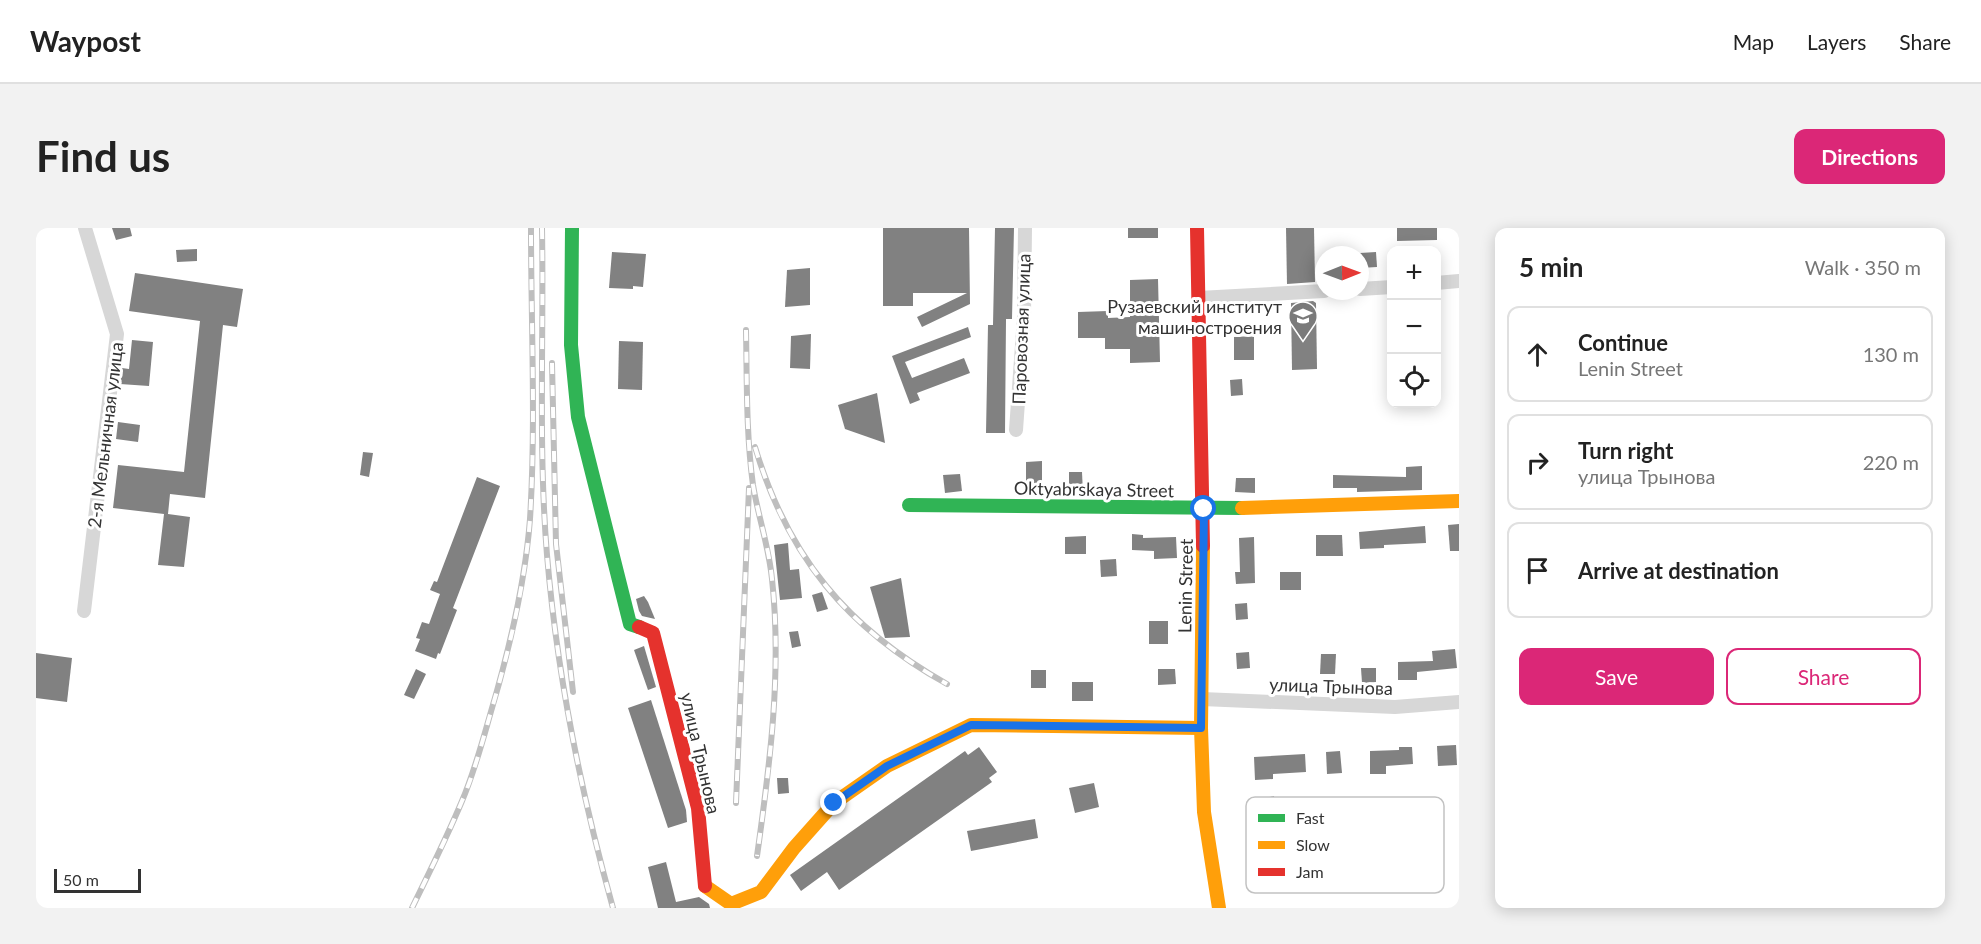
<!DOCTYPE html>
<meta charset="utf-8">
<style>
body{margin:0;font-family:Lato,sans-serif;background:#f2f2f2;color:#222}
.controls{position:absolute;right:18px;top:18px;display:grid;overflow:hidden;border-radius:12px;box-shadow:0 3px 15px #0003}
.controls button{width:54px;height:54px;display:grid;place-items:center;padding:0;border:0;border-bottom:2px solid #e0e0e0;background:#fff;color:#222;font:30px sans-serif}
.compass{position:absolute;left:1279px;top:18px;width:54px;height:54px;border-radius:50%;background:#fff;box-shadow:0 3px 15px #0003;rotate:89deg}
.scale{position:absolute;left:18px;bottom:15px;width:87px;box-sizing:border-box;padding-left:6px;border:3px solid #333;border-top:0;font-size:16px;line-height:21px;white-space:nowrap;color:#333;-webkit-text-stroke:4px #fff;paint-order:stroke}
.stop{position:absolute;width:18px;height:18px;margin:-14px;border:4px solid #1a73e8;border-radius:50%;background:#fff}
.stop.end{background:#1a73e8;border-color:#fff;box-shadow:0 2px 6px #0008}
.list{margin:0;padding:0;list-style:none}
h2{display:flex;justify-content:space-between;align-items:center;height:78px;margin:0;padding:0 24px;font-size:26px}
h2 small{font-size:20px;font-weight:400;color:#767676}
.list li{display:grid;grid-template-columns:39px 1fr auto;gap:18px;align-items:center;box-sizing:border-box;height:96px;margin:0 12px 12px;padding:0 12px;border:2px solid #e0e0e0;border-radius:12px}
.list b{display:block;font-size:22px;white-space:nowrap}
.list p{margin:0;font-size:20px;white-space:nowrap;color:#767676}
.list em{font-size:20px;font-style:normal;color:#767676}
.actions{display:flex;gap:12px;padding:18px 24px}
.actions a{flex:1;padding:14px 0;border:2px solid #db2777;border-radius:12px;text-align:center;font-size:21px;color:#db2777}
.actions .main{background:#db2777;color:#fff}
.icon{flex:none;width:33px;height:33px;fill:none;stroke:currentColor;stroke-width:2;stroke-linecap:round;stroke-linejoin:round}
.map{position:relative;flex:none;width:1423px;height:680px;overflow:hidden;border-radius:12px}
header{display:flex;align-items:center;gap:36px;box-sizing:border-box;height:84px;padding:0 30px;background:#fff;border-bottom:2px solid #e0e0e0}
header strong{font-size:28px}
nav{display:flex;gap:33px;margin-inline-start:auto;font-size:21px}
.intro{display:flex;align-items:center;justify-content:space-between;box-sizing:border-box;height:144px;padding:0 36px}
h1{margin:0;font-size:42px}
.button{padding:15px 27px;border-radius:12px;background:#db2777;color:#fff;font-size:21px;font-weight:700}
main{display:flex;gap:36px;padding:0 36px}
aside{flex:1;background:#fff;border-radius:12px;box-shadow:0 3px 15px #0003}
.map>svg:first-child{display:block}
</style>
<header>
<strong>Waypost</strong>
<nav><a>Map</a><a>Layers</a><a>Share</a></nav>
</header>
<div class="intro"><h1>Find us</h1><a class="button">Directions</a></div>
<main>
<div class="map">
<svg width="1423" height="680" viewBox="0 0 1423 680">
<rect width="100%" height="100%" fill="#fff"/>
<g fill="#818181">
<polygon points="76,0 94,0 96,8 80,12"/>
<polygon points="847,0 933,0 934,76 886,99 881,89 931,65 877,65 877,78 847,78"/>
<polygon points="959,0 978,0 976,91 970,91 969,205 950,205 952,97 957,97"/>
<rect x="1092" y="0" width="30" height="10"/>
<polygon points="1250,0 1278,0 1279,54 1251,56"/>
<polygon points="1361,0 1401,0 1401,12 1361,13"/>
<polygon points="161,21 161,33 141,34 140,22"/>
<polygon points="576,24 610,26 607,59 597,58 597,61 573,60"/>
<polygon points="1340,24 1341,39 1324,40 1324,25"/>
<polygon points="774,40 774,77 749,79 751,42"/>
<polygon points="99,45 207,61 201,99 187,97 169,270 134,266 132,286 154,289 148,339 122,337 128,286 77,280 82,237 148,244 164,93 93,83"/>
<polygon points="1122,51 1124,134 1094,135 1094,121 1069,121 1069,110 1042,110 1042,84 1072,83 1072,90 1094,89 1094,52"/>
<polygon points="1277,73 1280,75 1281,141 1256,142 1255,75"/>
<polygon points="932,99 935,109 869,134 876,150 928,130 934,145 881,165 884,172 874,176 856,128"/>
<polygon points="775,106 774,141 754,140 755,108"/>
<polygon points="1218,108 1218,132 1198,132 1198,109"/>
<polygon points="96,112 117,114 113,158 84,156 86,140 93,141"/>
<polygon points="583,113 607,114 606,162 582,161"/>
<polygon points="1206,151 1207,167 1195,168 1194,152"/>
<polygon points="841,165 849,215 809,201 802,177"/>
<polygon points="82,194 104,197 102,214 80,211"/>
<polygon points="327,224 337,225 333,249 324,247"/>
<polygon points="1006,233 1006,256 990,256 990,234"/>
<polygon points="1386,238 1386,262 1321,264 1321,260 1297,260 1297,247 1370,249 1370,239"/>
<polygon points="1033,244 1046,244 1047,266 1033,266"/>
<polygon points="924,246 926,263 909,265 907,247"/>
<polygon points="441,249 464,258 417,380 421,382 404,426 402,425 400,431 379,423 384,411 380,410 386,394 393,396 404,366 394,362 398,353 401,354"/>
<polygon points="1200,250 1219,250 1219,265 1199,264"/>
<polygon points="1423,296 1423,323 1414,323 1412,297"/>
<polygon points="1389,298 1390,315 1348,317 1348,320 1324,321 1323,304"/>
<polygon points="1096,306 1107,307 1107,310 1140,309 1141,330 1118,331 1118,323 1096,322"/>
<polygon points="1280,307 1306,307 1307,328 1280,328"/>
<polygon points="1050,308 1050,326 1029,326 1029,309"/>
<polygon points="1218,309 1219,355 1200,356 1199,344 1204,344 1203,310"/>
<polygon points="752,315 754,342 763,341 766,370 744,372 738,317"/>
<polygon points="1080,331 1081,348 1065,349 1064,332"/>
<rect x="1244" y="344" width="21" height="18"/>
<polygon points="865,350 874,409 849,410 834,359"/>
<polygon points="786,364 792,381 781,384 776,367"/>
<polygon points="608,368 612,374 619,391 606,388 603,383 600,371"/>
<polygon points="1211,375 1212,391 1200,392 1199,376"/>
<rect x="1113" y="393" width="19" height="23"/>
<polygon points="762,403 765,418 756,420 753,404"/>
<polygon points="608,418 620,459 612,462 598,422"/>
<polygon points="1419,421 1421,440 1381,444 1381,452 1362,452 1362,434 1397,433 1396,423"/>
<polygon points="1213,424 1214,440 1201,441 1200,425"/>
<polygon points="0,425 36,430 31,474 0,470"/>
<polygon points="1285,426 1300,426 1299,446 1284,446"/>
<polygon points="1325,440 1340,440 1340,454 1326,455"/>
<polygon points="380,441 390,446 378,471 368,467"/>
<polygon points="1122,441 1139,441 1140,456 1122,457"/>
<rect x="995" y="442" width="15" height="18"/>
<rect x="1036" y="454" width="21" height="19"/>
<polygon points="615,472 650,582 651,594 632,600 592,480"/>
<polygon points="1420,517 1421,537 1402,538 1401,518"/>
<polygon points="943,519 961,544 953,550 956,554 803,662 791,644 765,663 754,647 929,523 932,527"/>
<polygon points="1363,519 1376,519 1377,536 1350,538 1350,546 1334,546 1334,523 1363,522"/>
<polygon points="1304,523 1306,545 1291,546 1290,524"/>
<polygon points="1269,526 1270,544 1237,546 1237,551 1219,552 1218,529"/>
<polygon points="741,550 752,550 753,565 742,566"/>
<polygon points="1058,555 1063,579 1039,585 1033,560"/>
<polygon points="1238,568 1243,595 1228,598 1223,571"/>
<polygon points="999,591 1002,610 935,623 931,603"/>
<polygon points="630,634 640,674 663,669 673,676 674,680 622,680 612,639"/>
</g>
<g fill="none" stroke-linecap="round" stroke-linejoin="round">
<g stroke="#d7d7d7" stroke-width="14">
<polyline points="1400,55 1423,53"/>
<polyline points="1324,61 1356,59"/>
<polyline points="1163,70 1288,63"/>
<polyline points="980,202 988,89 989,0"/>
<polyline points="48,383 81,106 49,0"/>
<polyline points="1166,471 1359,479 1423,474"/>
</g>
<g stroke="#30b455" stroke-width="14">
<polyline points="536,0 535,117 542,189 594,396 603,399"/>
<polyline points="873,277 1206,280"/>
</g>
<g stroke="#ff9f0a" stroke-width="14">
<polyline points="1206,280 1423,273"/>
<polyline points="1167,318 1165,500 1168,584 1183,680"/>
<polyline points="669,658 695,676 725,664 758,620 798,575 851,538 935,497 1165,500"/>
</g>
<g stroke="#e5322d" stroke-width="14">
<polyline points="1161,0 1167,318"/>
<polyline points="603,399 617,405 662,580 669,658"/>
</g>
<g stroke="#bebebe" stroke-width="6">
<g id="rail">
<path d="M506,0C508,109 502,219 511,327C521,447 545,565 577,680"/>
<path d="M710,102C711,153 710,206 717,257C722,288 733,319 736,351C746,443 734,536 721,628"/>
<polyline points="516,135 520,316 537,464"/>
<path d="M719,219C752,329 811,400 911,456"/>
<polyline points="700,575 713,260"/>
<path d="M376,680C393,645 411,609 426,573C438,545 446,515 454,487C473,423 489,357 494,291C500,194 495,97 495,0"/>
</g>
</g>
<use href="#rail" stroke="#fff" stroke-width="4" stroke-dasharray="11" stroke-linecap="butt"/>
</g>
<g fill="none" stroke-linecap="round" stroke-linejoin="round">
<polyline stroke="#1a73e8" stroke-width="8" points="798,575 851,538 935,497 1165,500 1168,281"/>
</g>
<defs>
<g id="university-pin" transform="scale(1.5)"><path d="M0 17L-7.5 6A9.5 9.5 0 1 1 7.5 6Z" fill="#7a7a7a" stroke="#fff"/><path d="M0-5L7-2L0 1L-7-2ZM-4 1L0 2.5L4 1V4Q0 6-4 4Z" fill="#fff"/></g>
</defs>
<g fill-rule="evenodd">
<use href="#university-pin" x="1267" y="88"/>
</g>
<g text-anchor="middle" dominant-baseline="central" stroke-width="6" stroke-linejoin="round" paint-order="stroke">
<g font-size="18" fill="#333" stroke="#fff" text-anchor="end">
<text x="1246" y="78">Рузаевский институт<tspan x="1246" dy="21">машиностроения</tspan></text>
</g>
<g font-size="18" fill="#333" stroke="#fff">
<text transform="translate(985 101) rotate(-88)">Паровозная улица</text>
<text transform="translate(69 207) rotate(-83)">2-я Мельничная улица</text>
<text transform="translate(1058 261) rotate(1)">Oktyabrskaya Street</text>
<text transform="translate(1149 358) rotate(-89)">Lenin Street</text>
<text transform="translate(1295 458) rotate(2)">улица Трынова</text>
<text transform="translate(665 525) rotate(77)">улица Трынова</text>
</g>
</g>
<rect x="1210" y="569" width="198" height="96" rx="9" fill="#fff" stroke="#c2c2c2" stroke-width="1.5"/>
<rect x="1222" y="586" width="27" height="8" fill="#30b455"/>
<rect x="1222" y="613" width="27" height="8" fill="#ff9f0a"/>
<rect x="1222" y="640" width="27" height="8" fill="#e5322d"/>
<g font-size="16" fill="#333">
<text x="1260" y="596">Fast</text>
<text x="1260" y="623">Slow</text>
<text x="1260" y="650">Jam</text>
</g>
</svg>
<div class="controls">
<button>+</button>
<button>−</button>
<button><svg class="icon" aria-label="locate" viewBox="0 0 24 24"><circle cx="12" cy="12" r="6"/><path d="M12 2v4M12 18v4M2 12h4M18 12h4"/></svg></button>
</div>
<svg class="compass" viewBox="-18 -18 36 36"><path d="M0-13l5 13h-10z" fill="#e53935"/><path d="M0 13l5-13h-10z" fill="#767676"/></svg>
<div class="scale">50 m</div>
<div class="stop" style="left:1168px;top:281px"></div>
<div class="stop end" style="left:798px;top:575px"></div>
</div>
<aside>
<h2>5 min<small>Walk · 350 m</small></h2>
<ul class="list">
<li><svg class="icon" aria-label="ahead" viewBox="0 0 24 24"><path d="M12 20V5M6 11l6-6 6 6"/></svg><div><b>Continue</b><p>Lenin Street</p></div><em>130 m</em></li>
<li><svg class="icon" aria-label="right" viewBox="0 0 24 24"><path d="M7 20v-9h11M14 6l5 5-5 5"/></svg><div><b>Turn right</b><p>улица Трынова</p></div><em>220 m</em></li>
<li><svg class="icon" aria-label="arrive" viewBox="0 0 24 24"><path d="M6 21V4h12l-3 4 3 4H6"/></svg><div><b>Arrive at destination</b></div></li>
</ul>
<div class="actions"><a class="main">Save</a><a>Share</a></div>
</aside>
</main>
